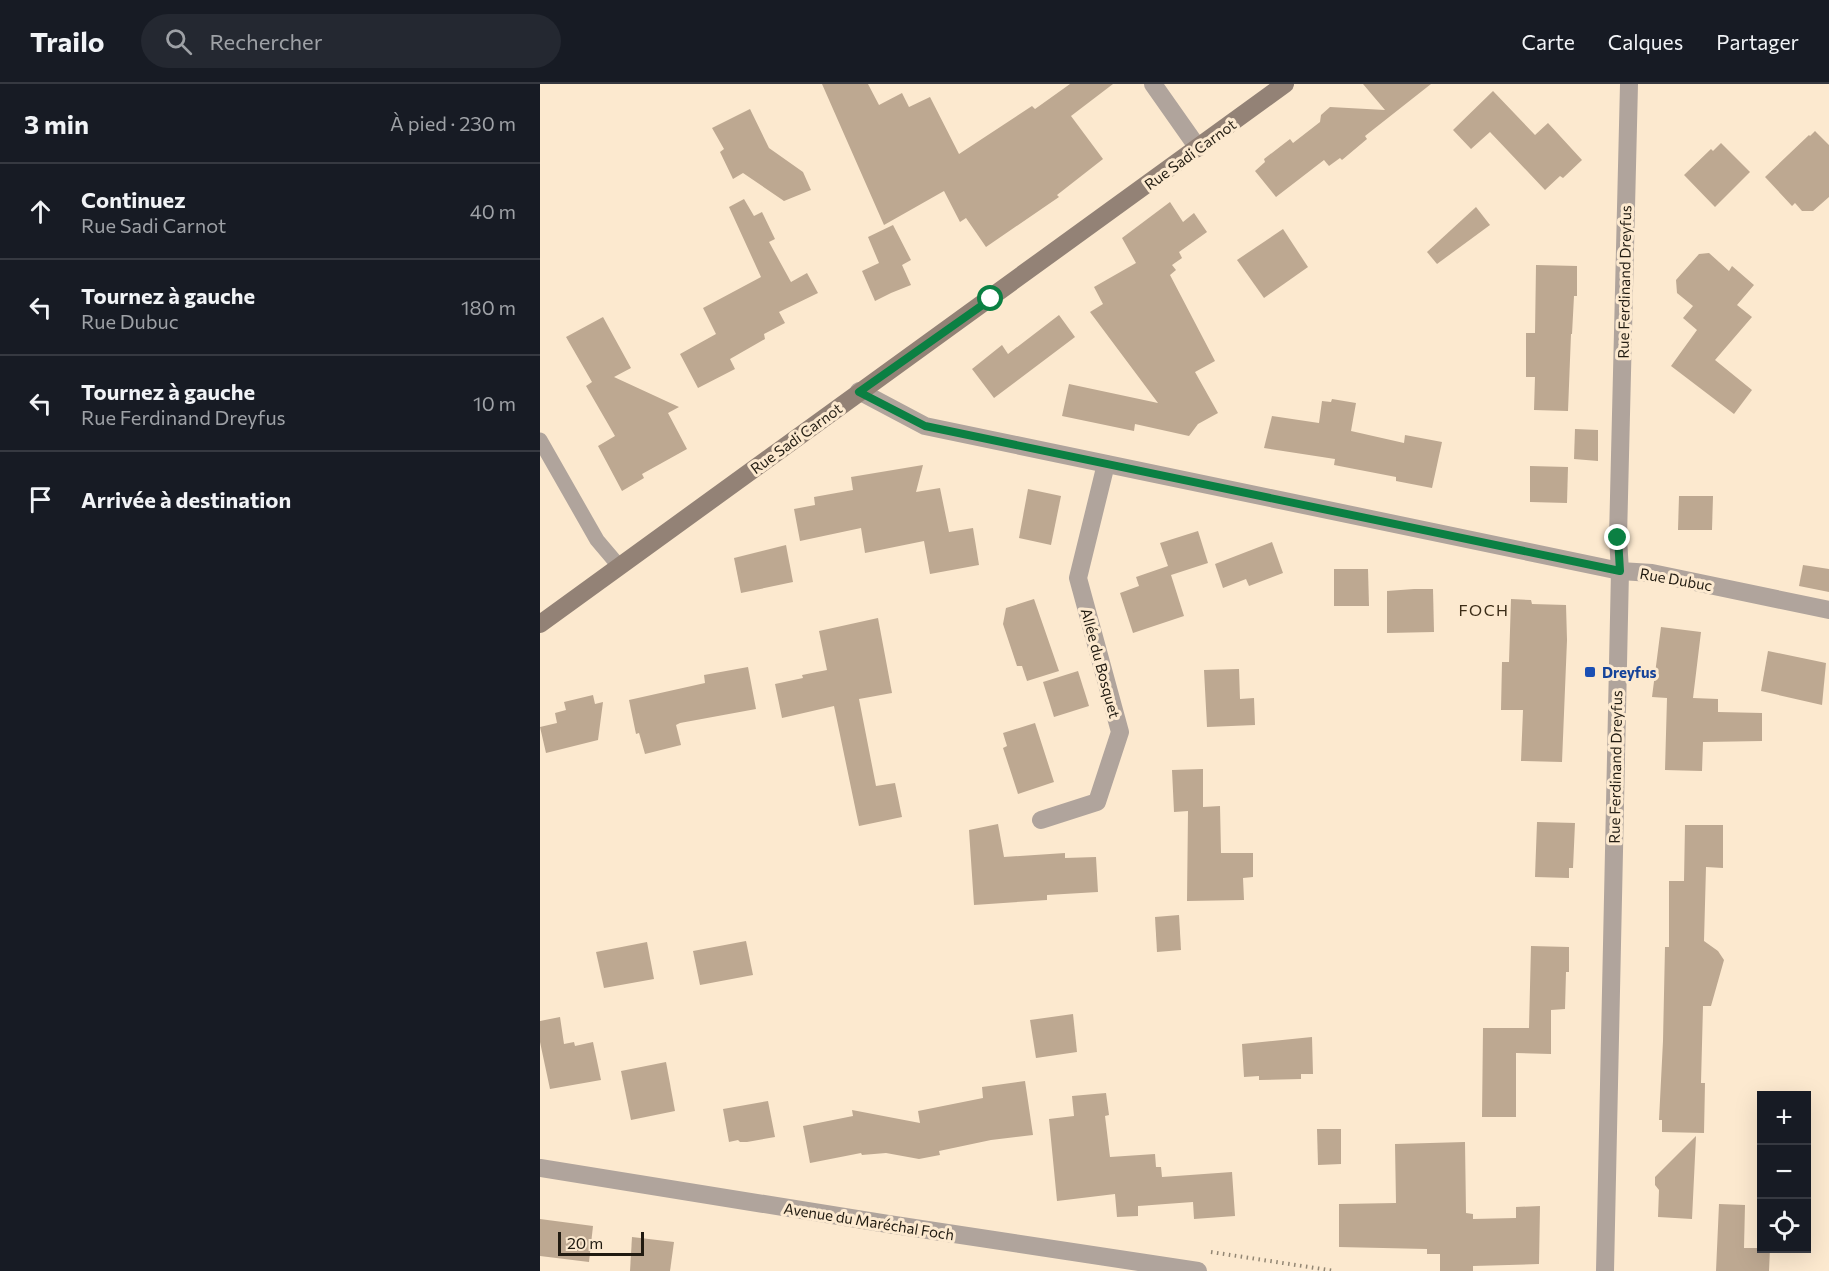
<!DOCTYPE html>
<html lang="fr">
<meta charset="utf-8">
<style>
body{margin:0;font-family:Commissioner,sans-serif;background:#242831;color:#f1f3f6}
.controls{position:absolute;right:18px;bottom:18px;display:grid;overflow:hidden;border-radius:0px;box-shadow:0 6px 24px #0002}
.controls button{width:54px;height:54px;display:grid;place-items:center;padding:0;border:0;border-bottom:2px solid #363941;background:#171b24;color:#f1f3f6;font:30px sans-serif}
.scale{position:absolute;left:18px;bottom:15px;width:86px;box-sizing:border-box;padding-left:6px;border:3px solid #211b11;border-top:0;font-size:16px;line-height:21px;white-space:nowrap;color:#211b11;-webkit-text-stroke:4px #fce9cf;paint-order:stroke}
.stop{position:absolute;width:18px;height:18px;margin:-14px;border:4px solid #0b8043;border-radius:50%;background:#fff}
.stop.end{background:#0b8043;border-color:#fff;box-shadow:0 2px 6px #0008}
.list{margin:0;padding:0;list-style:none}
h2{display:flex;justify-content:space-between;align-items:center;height:78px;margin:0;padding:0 24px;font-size:26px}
h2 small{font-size:20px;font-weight:400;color:#9ea1a6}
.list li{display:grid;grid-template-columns:39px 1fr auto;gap:18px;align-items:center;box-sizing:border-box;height:96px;padding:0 24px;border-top:2px solid #363941}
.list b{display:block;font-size:22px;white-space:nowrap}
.list p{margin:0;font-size:20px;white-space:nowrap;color:#9ea1a6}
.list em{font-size:20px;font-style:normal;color:#9ea1a6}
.icon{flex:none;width:33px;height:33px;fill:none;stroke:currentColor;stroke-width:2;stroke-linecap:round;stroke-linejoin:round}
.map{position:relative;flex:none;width:1289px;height:1187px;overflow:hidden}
header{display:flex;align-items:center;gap:36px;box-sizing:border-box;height:84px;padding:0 30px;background:#171b24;border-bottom:2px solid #363941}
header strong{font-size:28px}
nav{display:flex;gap:33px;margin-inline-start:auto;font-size:21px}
.search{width:420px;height:54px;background:#242831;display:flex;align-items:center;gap:15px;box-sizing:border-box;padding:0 21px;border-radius:33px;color:#9ea1a6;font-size:22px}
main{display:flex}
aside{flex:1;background:#171b24}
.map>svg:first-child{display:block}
</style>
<header>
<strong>Trailo</strong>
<div class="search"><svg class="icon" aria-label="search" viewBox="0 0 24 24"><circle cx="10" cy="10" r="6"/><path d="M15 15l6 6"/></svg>Rechercher</div>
<nav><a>Carte</a><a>Calques</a><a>Partager</a></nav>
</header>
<main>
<aside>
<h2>3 min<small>À pied · 230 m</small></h2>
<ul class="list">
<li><svg class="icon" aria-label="ahead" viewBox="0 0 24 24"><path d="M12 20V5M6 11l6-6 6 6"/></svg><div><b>Continuez</b><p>Rue Sadi Carnot</p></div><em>40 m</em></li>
<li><svg class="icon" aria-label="left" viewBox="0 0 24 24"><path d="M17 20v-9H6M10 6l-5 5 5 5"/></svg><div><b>Tournez à gauche</b><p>Rue Dubuc</p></div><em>180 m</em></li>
<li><svg class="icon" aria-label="left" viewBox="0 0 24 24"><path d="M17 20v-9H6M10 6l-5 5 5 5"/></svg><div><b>Tournez à gauche</b><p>Rue Ferdinand Dreyfus</p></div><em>10 m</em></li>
<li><svg class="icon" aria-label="arrive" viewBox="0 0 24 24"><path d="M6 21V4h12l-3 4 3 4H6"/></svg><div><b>Arrivée à destination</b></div></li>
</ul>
</aside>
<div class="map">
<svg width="1289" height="1187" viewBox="0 0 1289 1187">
<rect width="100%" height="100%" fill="#fce9cf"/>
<g fill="#bda891">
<polygon points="282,0 328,0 339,21 362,9 369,23 390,13 419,70 492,22 495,25 530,0 573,0 531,32 563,75 517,111 519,113 446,163 426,134 420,138 404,107 344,141"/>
<polygon points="823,0 891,0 825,52 827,55 802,76 800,74 789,82 784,76 736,113 715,87 725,78 724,75 750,55 753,59 780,38 781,31 790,23 845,26"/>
<polygon points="953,7 995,51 1008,39 1042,76 1023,94 1020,92 1005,106 950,48 931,65 913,46"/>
<polygon points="210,25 229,64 263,88 271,106 244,117 203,89 193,95 180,68 184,65 172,44"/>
<polygon points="1275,47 1289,61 1289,113 1273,127 1262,127 1255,119 1252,122 1225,93 1269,51 1270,52"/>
<polygon points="1181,59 1210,88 1175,123 1144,91 1171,65 1173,67"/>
<polygon points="204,115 214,132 222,128 235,155 229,158 251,198 267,189 278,209 239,228 245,239 224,250 225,255 190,275 195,285 158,304 140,270 176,250 163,224 221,193 189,123"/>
<polygon points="630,118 643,138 654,129 667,148 639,168 642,174 632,181 636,186 630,191 675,277 655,288 678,329 658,340 649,352 595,340 594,347 522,332 529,300 618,319 550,228 563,220 554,203 596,179 582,154"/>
<polygon points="936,123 950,141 897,180 887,168"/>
<polygon points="353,141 371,176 362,181 371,201 351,209 335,217 322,187 339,179 328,153"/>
<polygon points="743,145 768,183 724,214 697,176"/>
<polygon points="1169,169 1189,187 1192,182 1214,201 1197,221 1212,233 1175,276 1212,306 1194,330 1131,282 1157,246 1143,234 1153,222 1137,209 1136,196 1159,170"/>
<polygon points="996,181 1037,182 1037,212 1034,212 1032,250 1031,250 1028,327 994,326 995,293 986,293 986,249 995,249"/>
<polygon points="519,231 535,253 454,314 432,285 462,261 468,270"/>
<polygon points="63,233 91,284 74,293 139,323 128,329 147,365 102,390 104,394 82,407 58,362 75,352 46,302 52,298 26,253"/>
<polygon points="792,315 816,319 811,347 864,359 865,351 902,358 892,404 856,397 856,393 794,381 795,375 724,364 732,332 779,339 782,317 791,318"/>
<polygon points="1035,345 1058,346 1058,377 1034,375"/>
<polygon points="383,381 376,408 400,404 409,448 433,444 439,481 390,490 384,457 325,469 321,444 260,457 254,425 275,421 274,413 313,406 311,393"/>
<polygon points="990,382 1028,383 1027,419 990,418"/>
<polygon points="488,405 521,412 511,461 479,454"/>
<polygon points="1139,412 1173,412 1172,446 1138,446"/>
<polygon points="658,447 668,479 631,491 644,532 593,549 580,509 599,502 596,493 628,482 620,459"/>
<polygon points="732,458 743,489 709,502 706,495 683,504 675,480"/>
<polygon points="246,461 253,498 201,509 194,474"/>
<polygon points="1263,481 1289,485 1289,508 1259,502"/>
<polygon points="794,485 828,485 829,522 794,522"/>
<polygon points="874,505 893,505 894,548 847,549 847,507"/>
<polygon points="494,515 519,587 487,597 482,582 477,582 463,540 466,524"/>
<polygon points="971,515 991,516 992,520 1026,521 1027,556 1022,678 981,677 983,626 961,626 962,578 969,578"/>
<polygon points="338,534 352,609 319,615 336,702 355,699 362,733 319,742 294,622 242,634 235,600 263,594 262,591 287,586 279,547"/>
<polygon points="1121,543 1161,548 1153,614 1178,615 1178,628 1222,629 1222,657 1163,658 1162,687 1125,686 1127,614 1112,613"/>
<polygon points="1228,567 1286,579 1282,621 1221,607"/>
<polygon points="208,583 216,625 140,639 136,641 141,661 105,670 99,649 96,650 89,616 165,599 164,591"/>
<polygon points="699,585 700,615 714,614 715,641 667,643 664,586"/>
<polygon points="538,587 549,622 514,633 503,598"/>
<polygon points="53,611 55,620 63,618 58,656 6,669 0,643 17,639 15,629 26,626 24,618"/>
<polygon points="495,639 514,698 478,710 463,664 467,662 463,649"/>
<polygon points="663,685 663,723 680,722 681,769 713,769 713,793 703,794 704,816 647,817 648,727 634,728 632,686"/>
<polygon points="997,738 1035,739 1033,784 1029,784 1029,794 995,793"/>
<polygon points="458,740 464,773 525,769 525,774 556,773 558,808 507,811 507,816 434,821 429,746"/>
<polygon points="1145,741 1183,741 1183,784 1166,783 1164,857 1178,867 1184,876 1171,922 1163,922 1161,999 1165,999 1164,1049 1122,1048 1122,1036 1119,1036 1123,957 1125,863 1129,863 1129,797 1144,797"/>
<polygon points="639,831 641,866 617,868 615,833"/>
<polygon points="206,857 213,891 160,901 153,867"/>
<polygon points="107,858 114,895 64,904 56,868"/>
<polygon points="991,862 1029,863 1029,888 1026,888 1025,925 1011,926 1011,970 976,969 976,1033 942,1033 943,944 989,944"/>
<polygon points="533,930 537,968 496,974 490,936"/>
<polygon points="20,933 24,960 34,958 35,962 53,958 61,996 10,1005 0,958 0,937"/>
<polygon points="772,953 773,990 761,990 761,995 719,996 719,992 704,993 702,960"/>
<polygon points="126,978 135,1027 91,1036 81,987"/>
<polygon points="485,997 493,1051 451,1056 399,1067 400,1071 379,1075 346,1069 322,1071 321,1069 270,1079 263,1042 313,1032 312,1026 380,1039 378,1027 443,1014 442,1003"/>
<polygon points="566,1009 569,1031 565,1032 570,1073 615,1070 616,1083 621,1083 622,1093 692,1088 695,1132 654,1135 653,1118 598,1122 598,1132 577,1133 575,1110 517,1117 509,1035 534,1032 532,1012"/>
<polygon points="228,1017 235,1053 207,1058 200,1058 198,1056 189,1058 183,1025"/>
<polygon points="777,1045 801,1045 801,1080 778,1081"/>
<polygon points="1156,1052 1152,1135 1118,1133 1119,1106 1115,1101 1115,1093"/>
<polygon points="925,1058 926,1129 933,1130 933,1135 976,1134 976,1123 1000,1122 999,1180 933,1182 933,1187 900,1187 900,1170 887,1170 887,1165 799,1163 799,1120 856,1119 855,1060"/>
<polygon points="1179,1120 1205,1121 1204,1164 1230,1164 1229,1187 1176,1187"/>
<polygon points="0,1135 53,1142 49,1178 0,1172"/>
<polygon points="92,1153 134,1158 130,1187 90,1187"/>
</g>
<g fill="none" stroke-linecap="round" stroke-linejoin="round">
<polyline stroke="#928673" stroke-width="4" stroke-dasharray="1.5 4.5" stroke-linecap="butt" points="671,1168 795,1187"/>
<polyline stroke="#b0a49c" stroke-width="15" points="0,356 57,456 79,482"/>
<g stroke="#b0a49c" stroke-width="18">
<polyline points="613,0 658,64"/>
<polyline points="319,307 385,342 1080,487 1112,489 1289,526"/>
<polyline points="501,736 557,718 580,648 538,494 566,380"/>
<polyline points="0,1084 348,1140 658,1187"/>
</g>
<polyline stroke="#b0a49c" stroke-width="18" points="1065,1187 1080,487 1078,454 1089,0"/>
<polyline stroke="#938276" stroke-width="18" points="0,540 745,0"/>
</g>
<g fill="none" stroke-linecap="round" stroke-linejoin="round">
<polyline stroke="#0b8043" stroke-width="8" points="451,215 319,308 385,342 1080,487 1078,454"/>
</g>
<rect fill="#1a4fb4" stroke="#fce9cf" stroke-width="2" x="1044" y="582" width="12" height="12" rx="3"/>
<g text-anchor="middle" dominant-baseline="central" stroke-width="6" stroke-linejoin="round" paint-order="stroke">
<g font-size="15" fill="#211b11" stroke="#fce9cf">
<text transform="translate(650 70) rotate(-36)">Rue Sadi Carnot</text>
<text transform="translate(1084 198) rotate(-89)">Rue Ferdinand Dreyfus</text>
<text transform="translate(256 354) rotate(-36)">Rue Sadi Carnot</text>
<text transform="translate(1136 495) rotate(10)">Rue Dubuc</text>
<text transform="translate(561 579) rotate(75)">Allée du Bosquet</text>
<text transform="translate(1075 683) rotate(-89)">Rue Ferdinand Dreyfus</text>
<text transform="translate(329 1137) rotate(9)">Avenue du Maréchal Foch</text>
</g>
<g font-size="15" font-weight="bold" fill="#164399" stroke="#fce9cf" text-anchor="start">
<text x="1062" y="588">Dreyfus</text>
</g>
<g font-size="16" letter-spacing="1.5" fill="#3b2c17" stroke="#fce9cf">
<text x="944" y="525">FOCH</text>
</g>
</g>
</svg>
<div class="controls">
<button>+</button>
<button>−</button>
<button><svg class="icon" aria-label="locate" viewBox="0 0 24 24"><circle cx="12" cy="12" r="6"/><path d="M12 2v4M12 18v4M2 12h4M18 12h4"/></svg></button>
</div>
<div class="scale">20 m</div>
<div class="stop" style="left:451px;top:215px"></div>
<div class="stop end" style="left:1078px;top:454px"></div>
</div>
</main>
